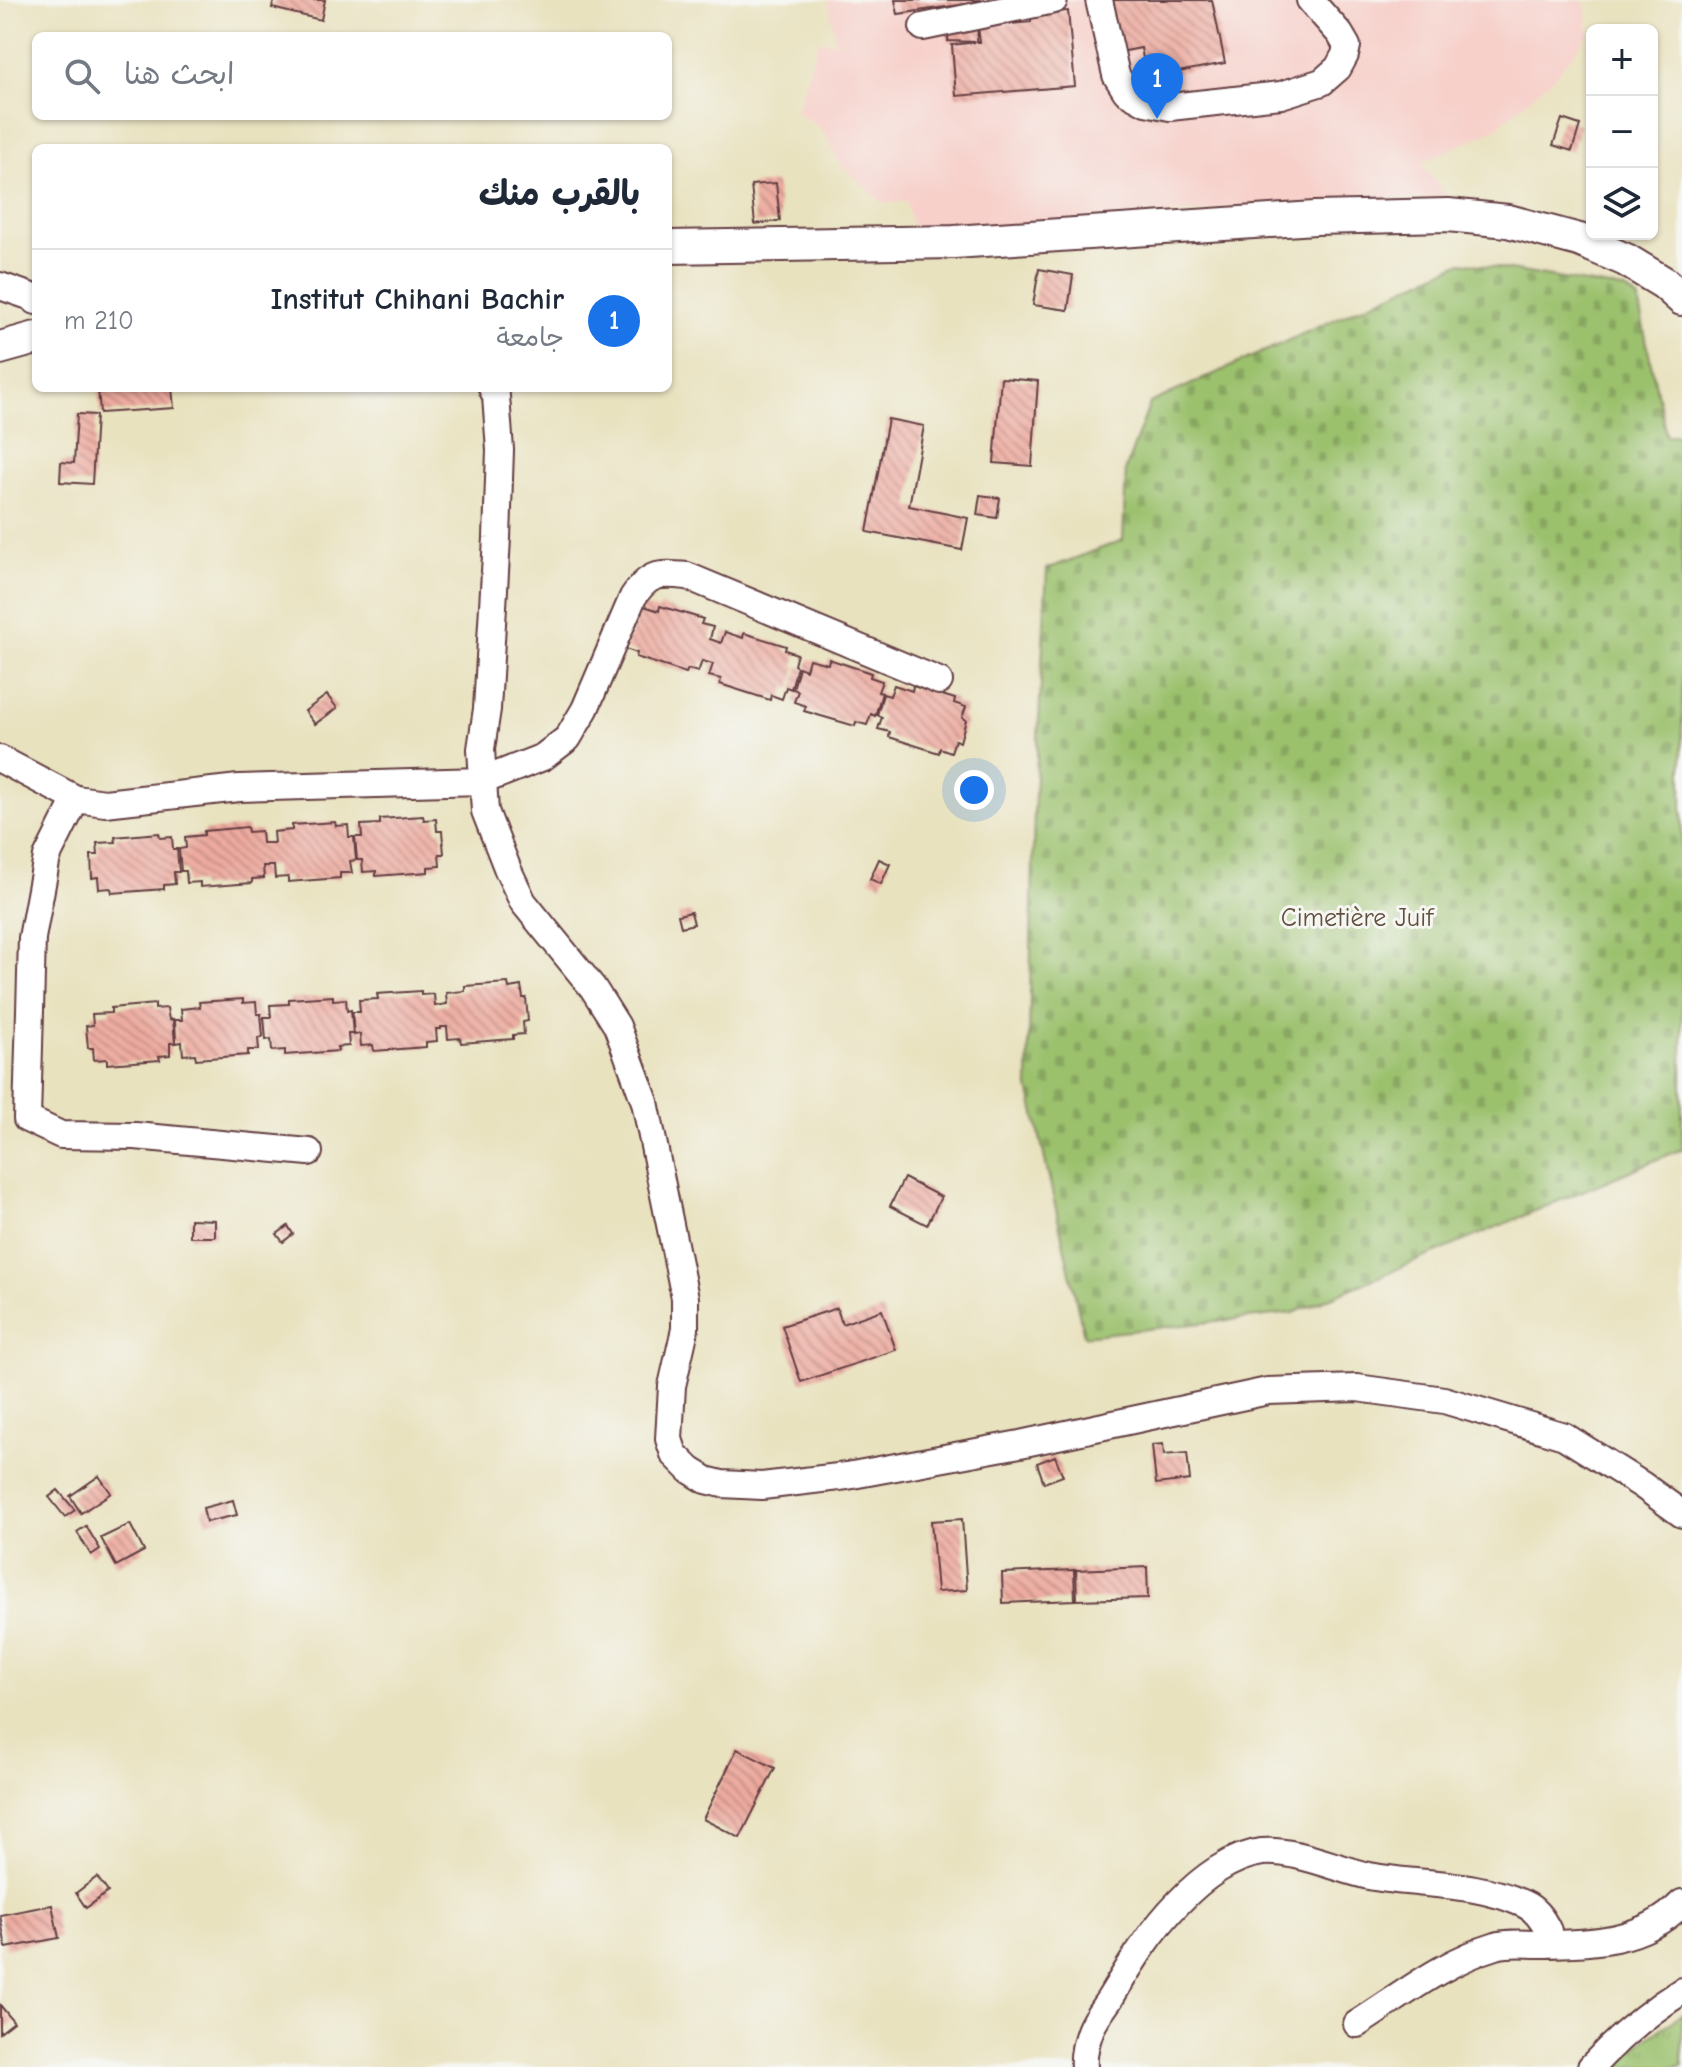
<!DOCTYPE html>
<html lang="ar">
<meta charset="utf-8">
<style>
body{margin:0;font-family:"Comic Neue","Playpen Sans Arabic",sans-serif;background:#f6f6f7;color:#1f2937;direction:rtl}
.controls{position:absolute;right:24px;top:24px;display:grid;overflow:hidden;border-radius:12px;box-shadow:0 2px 6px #0004}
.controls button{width:72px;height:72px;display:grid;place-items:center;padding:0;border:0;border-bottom:2px solid #e0e1e3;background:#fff;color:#1f2937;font:40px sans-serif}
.you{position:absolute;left:974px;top:790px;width:28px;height:28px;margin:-20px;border:6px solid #fff;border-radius:50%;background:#1a73e8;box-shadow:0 0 0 12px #1a73e833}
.badge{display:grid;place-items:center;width:52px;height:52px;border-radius:50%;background:#1a73e8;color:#fff;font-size:26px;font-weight:700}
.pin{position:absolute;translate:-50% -66px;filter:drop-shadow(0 2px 4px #0008)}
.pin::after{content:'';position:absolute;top:42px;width:28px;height:24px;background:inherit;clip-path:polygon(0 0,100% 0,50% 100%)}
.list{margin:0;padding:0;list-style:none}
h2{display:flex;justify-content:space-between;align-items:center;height:104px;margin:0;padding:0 32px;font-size:34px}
h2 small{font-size:26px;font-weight:400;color:#747a83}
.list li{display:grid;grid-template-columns:52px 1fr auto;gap:24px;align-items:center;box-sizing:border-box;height:144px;padding:0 32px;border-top:2px solid #e0e1e3}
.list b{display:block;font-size:30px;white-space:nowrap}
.list p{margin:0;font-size:26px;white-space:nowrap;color:#747a83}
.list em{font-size:26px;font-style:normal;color:#747a83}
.icon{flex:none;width:44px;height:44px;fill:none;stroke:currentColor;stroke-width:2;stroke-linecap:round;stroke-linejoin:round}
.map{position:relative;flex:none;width:1682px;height:2067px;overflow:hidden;direction:ltr}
.search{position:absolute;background:#fff;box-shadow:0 2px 6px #0004;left:32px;top:32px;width:640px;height:88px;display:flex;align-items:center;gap:20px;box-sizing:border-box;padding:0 28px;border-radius:12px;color:#747a83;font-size:30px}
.panel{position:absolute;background:#fff;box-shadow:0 2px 6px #0004;left:32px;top:144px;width:640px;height:248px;border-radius:12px;direction:rtl}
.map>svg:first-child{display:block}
</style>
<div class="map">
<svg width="1682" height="2067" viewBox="0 0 1682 2067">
<defs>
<pattern id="grass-tufts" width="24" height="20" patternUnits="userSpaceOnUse" patternTransform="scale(2)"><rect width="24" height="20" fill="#9bc16d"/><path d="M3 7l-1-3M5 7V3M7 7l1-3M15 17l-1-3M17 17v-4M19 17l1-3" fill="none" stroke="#87a55f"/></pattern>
<pattern id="cemetery-stones" width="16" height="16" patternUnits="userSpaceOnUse" patternTransform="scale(2)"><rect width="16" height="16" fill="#9bc16d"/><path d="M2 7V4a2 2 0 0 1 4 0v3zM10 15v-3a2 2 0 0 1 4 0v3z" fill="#87a55f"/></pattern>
<pattern id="building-back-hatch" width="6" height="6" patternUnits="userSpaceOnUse" patternTransform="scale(2)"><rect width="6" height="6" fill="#edaa9f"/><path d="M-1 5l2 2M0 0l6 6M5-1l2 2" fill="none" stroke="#c28a82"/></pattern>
</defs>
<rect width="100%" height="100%" fill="#f6f6f2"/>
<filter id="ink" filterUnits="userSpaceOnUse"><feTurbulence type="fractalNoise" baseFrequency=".0125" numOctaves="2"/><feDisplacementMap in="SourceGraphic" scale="16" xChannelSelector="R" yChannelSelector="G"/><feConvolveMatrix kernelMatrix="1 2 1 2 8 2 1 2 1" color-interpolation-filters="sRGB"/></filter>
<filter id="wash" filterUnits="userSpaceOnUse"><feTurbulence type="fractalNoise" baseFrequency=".006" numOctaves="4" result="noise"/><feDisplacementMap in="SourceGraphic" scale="32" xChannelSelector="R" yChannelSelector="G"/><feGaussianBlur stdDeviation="1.8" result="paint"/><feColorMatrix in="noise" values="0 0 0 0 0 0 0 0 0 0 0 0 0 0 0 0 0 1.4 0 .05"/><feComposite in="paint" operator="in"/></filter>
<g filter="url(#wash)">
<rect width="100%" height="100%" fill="#e9e2bf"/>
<polygon fill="#f7d0ca" points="828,0 1582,0 1586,7 1589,34 1556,75 1495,129 1421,163 1449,199 1386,198 994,227 912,226 906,201 884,204 842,166 828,140 819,127 796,112 818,42 836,41"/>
<polygon fill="url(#grass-tufts)" stroke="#72704c" stroke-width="2" points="1682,2014 1682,2067 1613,2067 1643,2041"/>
<polygon fill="url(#cemetery-stones)" stroke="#72704c" stroke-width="2" points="1462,262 1627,290 1638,300 1666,435 1682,436 1682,1149 1293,1313 1084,1336 1028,1083 1034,814 1047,569 1123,540 1126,468 1150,403"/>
<g id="blocks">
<g fill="url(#building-back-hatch)">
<polygon points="274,0 325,0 321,20 272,8"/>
<polygon points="895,0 980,0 980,2 898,14"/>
<polygon points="1104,0 1212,0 1225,63 1147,78 1141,48 1115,53"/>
<polygon points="1068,11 1075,86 956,96 952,45 976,42 948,41 949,25 978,26 977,42 980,42 978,27 1031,22 1031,14"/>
<polygon points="1562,119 1580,125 1572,151 1553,145"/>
<polygon points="776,183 780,221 755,224 751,185"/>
<polygon points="1039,269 1073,275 1068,310 1033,305"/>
<polygon points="1001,378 1038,381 1032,466 994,463"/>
<polygon points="98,388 172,388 174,408 100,413"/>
<polygon points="77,414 96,415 92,484 60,482 61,462 74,463"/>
<polygon points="888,419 924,426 909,506 968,518 962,550 867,532"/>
<polygon points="980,495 1000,498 997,518 977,515"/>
<polygon points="641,605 659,611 660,606 703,619 701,624 713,627 710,639 721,643 725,632 743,638 744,633 786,646 785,650 797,654 794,665 797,667 791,689 786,687 782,699 771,695 770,700 720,684 721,679 709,676 713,664 702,661 698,672 688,669 686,673 636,657 637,653 625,649"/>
<polygon points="809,659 828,664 829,659 871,673 870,677 882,681 878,692 882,693 875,716 871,714 867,725 856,722 855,726 804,711 806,706 794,702 798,691 793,689 799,667 806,670"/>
<polygon points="894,685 912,691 913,686 955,699 954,703 966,707 962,718 966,720 960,742 955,740 951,752 940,748 939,753 889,737 890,732 878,729 882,717 877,715 883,694 890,696"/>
<polygon points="327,695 337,708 315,724 305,711"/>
<polygon points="423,816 424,820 436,819 437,831 442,831 444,854 439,854 440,866 428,867 428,872 376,876 376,871 363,872 362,860 357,860 355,837 362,837 361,825 380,824 380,819"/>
<polygon points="335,822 336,826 348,825 349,837 354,837 356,860 350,861 352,873 340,873 340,878 288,882 288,877 275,878 274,866 263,866 264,878 252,879 252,883 200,887 200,882 187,883 186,871 181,871 179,849 186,848 185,837 204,835 204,831 247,827 248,832 261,831 262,843 274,843 273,832 292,830 292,825"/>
<polygon points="159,833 160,838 172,837 173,849 177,849 179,872 174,872 175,884 164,885 164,889 112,893 111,888 99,889 98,877 92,878 91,855 98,855 97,843 116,842 115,837"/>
<polygon points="879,859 890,864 881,884 870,879"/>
<polygon points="691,912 694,924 681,927 678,915"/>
<polygon points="508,983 509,988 521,986 523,998 526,998 528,1021 523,1022 524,1034 513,1035 513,1039 461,1043 460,1038 448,1039 447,1027 441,1027 441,1029 436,1029 437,1041 426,1042 426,1047 374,1051 373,1045 361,1046 360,1034 354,1035 352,1012 360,1012 359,1000 378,999 377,994 421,991 421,995 434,994 435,1006 447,1004 446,993 465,991 465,986"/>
<polygon points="333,996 333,1000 346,999 347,1011 351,1010 353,1034 348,1034 349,1046 337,1047 338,1051 285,1055 285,1050 272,1051 271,1039 266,1040 264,1017 271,1017 270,1005 289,1004 289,999"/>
<polygon points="243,999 243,1003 256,1002 257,1014 261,1014 263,1037 258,1038 259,1050 248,1050 248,1055 196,1059 195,1054 183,1055 182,1042 176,1043 175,1020 182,1020 181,1009 200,1007 199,1002"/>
<polygon points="155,1004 155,1009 167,1008 169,1020 173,1019 175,1043 170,1043 170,1055 159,1056 160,1060 107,1064 107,1059 94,1060 93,1048 88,1048 86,1026 93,1025 92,1014 111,1013 111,1008"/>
<polygon points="904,1178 941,1197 927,1225 890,1206"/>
<polygon points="190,1219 215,1220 215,1237 190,1237"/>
<polygon points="288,1226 293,1234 283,1242 277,1234"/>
<polygon points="837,1308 842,1324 882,1310 896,1350 801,1382 782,1326"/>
<polygon points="1163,1444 1164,1455 1187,1453 1190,1480 1156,1484 1152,1445"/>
<polygon points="1055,1456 1063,1476 1044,1483 1037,1463"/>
<polygon points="99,1476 111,1493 81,1513 70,1496"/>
<polygon points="58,1490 75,1510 65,1517 49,1497"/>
<polygon points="233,1500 237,1515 206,1522 203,1508"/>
<polygon points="962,1519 967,1590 937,1592 931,1521"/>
<polygon points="130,1524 144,1551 116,1566 101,1538"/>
<polygon points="86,1526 100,1549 91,1555 77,1532"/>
<polygon points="1147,1567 1148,1598 1077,1600 1076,1570"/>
<polygon points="1074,1570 1075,1600 1003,1603 1002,1573"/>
<polygon points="737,1749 775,1768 740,1838 703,1819"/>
<polygon points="97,1877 108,1892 86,1908 76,1893"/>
<polygon points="52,1905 59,1938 6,1948 0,1915"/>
<polygon points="0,2005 14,2022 0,2033"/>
</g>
</g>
</g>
<g filter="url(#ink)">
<use href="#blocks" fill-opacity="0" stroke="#623c41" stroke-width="2"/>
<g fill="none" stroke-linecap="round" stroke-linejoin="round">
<g stroke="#623c41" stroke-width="30">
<g id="minor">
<polyline points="1099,0 1116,75 1126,91 1146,102 1170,107 1281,95 1322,82 1338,68 1345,55 1347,46 1340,34 1310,0"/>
<polyline points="923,27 1054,0"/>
<polyline points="0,286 32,297 36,301"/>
<polyline points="492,388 496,396 500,450 497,538 487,709 481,749 485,811 508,870 523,902 593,988 617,1026 645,1102 685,1298 685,1329 672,1386 669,1439 674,1454 690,1470 706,1480 722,1484 762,1486 847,1476 1020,1444 1268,1391 1357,1388 1444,1400 1564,1436 1642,1485 1682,1514"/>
<path d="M0,759L76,799L105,803L239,788L482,781L543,757L568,738L585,709L633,597C649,573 658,573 687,576L939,681"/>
<polyline points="76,799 47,857 32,938 27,1119 61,1135 135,1136 309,1152"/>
<path d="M1357,2024C1403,1995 1443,1962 1496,1946C1508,1942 1525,1944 1539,1944C1590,1944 1644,1942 1682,1903"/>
<path d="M1084,2067C1083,2056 1086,2042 1090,2031C1094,2020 1102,2010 1109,2000C1130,1965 1151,1930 1180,1901C1201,1879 1231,1856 1262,1852C1295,1849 1337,1869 1369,1876C1422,1886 1474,1881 1524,1904C1535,1909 1543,1920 1548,1931L1544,1944"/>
<path d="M1591,2067C1618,2038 1648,2012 1682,1991"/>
</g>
</g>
<g stroke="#623c41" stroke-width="36">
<g id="major">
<polyline points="668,247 954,242 1315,218 1448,215 1508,221 1579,240 1626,260 1664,283 1682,299"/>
<polyline points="0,348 36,338"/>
</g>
</g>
<use href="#minor" stroke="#fff" stroke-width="26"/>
<use href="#major" stroke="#fff" stroke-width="32"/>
</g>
</g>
<g text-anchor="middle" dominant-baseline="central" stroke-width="6" stroke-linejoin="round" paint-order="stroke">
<g font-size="26" fill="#62503f" stroke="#f6f6f2">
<text x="1357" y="918">Cimetière Juif</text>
</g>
</g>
</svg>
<div class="controls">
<button>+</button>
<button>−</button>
<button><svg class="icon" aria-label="layers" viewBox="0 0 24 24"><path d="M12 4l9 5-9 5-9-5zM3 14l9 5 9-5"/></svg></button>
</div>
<div class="you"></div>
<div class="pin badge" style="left:1157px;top:119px">1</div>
<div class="search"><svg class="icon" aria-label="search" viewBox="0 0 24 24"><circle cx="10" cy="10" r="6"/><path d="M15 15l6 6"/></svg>ابحث هنا</div>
<section class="panel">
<h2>بالقرب منك<small></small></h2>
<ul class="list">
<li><span class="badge">1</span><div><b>Institut Chihani Bachir</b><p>جامعة</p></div><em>210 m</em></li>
</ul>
</section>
</div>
